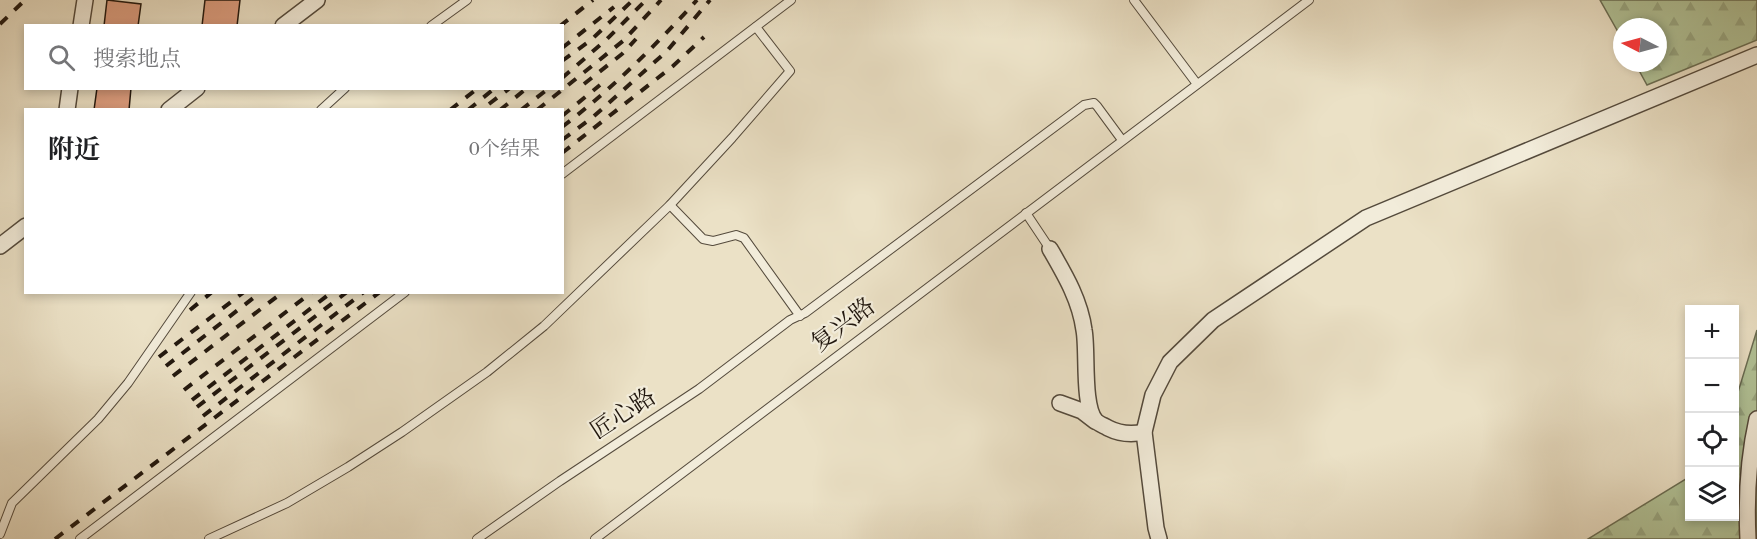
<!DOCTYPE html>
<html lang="zh">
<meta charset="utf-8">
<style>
body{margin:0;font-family:"Old Standard TT","Noto Serif SC",serif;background:#f2f2f2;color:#202124}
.controls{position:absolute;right:18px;bottom:18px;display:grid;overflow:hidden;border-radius:0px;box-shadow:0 3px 9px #0003}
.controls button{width:54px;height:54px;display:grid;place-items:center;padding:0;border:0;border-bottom:2px solid #e0e0e0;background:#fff;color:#202124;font:30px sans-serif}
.compass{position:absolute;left:1613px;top:18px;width:54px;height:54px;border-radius:50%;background:#fff;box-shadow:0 3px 9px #0003;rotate:276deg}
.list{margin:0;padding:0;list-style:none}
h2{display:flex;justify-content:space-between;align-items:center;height:78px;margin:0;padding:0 24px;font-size:26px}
h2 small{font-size:20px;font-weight:400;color:#757577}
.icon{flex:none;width:33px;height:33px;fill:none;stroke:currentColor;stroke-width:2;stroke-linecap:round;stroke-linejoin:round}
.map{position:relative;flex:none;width:1757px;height:539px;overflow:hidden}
.search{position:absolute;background:#fff;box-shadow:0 3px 9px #0003;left:24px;top:24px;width:540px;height:66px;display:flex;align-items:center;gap:15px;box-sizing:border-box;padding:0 21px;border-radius:0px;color:#757577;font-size:22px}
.panel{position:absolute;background:#fff;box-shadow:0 3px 9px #0003;left:24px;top:108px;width:540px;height:186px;border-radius:0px}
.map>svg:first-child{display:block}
</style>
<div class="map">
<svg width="1757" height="539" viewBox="0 0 1757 539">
<defs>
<pattern id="forest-firs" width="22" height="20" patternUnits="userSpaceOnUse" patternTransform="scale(1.5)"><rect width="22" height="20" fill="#b2c499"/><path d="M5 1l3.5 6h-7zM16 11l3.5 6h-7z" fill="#99a883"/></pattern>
</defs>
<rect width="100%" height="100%" fill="#ebe1c6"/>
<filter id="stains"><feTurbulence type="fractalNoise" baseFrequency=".00333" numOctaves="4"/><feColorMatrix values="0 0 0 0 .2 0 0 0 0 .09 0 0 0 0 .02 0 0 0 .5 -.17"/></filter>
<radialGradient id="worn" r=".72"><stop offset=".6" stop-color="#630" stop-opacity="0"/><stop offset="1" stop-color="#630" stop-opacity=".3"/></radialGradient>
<g fill="url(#forest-firs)" stroke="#6a6e54" stroke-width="1.5">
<polygon points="1600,0 1757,0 1757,40 1647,85 1635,63 1658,63 1658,27 1622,27 1622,39"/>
<polygon points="1757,330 1757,539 1588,539 1689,477 1690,516 1734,516 1735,402"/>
</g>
<g fill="#dd9e80" stroke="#21170e" stroke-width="1.5">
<polygon points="107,0 141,4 138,26 104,26"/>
<polygon points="205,0 240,0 237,26 202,26"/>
<polygon points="97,88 131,88 129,110 94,110"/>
</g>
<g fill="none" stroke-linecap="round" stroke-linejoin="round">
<g stroke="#544a3c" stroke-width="10">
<g id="service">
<polyline points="1134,0 1197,84"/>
<polyline points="431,26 467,0"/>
<polyline points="321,110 345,88"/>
<polyline points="562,174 791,0"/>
<polyline points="670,205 703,239 713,241 736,235 744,238 800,316"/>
<polyline points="1026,213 1050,249"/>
<polyline points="0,534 12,503 98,419 128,383 191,292"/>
<polyline points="80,539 405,292"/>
<polyline points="209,539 287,503 348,467 402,432 487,372 544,326 670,205 732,138 790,71 756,27"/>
<polyline points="477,539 560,481 699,389 790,320 805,313 1084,105 1094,103 1097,106 1122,140"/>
<polyline points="595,539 1309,0"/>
</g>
</g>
<g stroke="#544a3c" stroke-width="18">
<g id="minor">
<polyline points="81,26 85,0"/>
<polyline points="283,26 317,0"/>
<polyline points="67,110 70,88"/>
<polyline points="169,110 197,88"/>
<polyline points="0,246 26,226"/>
<path d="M1050,249C1065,275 1080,300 1084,330C1088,350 1082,407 1096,421C1099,424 1105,426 1108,428C1120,434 1131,435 1144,432"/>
<polyline points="1060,403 1082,411 1095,421"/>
<polyline points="1159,539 1156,528 1144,432 1153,395 1170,362 1213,320 1366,218 1757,55"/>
<path d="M1748,539C1746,499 1748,459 1757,419"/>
</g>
</g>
<use href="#service" stroke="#f2ecda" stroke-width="8"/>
<use href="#minor" stroke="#f2ecda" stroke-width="15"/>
<g stroke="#21170e" stroke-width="4" stroke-dasharray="10 10" stroke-linecap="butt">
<polyline points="0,24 25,0"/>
<polyline points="560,26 593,0"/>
<polyline points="562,48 614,7"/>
<polyline points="562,61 591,40 633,0"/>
<polyline points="562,78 606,40 646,0"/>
<polyline points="584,84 622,54 636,39"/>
<polyline points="489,104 510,88"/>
<polyline points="450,110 478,88"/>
<polyline points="468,110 495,88"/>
<polyline points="500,110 527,88"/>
<polyline points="521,110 549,88"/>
<polyline points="537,110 623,41 661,0"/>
<polyline points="562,116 600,85"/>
<path d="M562,127C612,89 655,46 697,0"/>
<polyline points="562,140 593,117 667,51 710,0"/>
<polyline points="562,153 673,66 704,37"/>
<polyline points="190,310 212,292"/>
<polyline points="159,357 244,292"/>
<polyline points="166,366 261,292"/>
<polyline points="173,376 283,292"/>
<polyline points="184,390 312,292"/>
<polyline points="192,400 332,292"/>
<polyline points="197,407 347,292"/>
<polyline points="203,416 364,292"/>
<polyline points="55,539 380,292"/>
</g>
</g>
<g text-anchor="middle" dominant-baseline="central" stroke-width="4.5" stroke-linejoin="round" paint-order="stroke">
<g font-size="24" fill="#21170e" stroke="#f2ecda">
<text transform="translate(844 326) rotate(-37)">复兴路</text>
<text transform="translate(624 415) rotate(-33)">匠心路</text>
</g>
</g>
<rect width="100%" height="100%" filter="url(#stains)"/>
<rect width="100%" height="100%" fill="url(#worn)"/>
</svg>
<div class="controls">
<button>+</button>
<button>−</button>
<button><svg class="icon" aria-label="locate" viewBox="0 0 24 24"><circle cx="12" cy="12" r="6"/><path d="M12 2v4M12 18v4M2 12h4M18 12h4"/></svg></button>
<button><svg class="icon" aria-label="layers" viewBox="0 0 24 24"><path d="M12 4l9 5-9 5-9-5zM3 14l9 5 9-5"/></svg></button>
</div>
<svg class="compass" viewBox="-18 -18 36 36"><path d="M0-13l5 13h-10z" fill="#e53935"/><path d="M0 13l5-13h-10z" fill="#757577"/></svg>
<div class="search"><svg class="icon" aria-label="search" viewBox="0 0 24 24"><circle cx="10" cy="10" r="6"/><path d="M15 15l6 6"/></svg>搜索地点</div>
<section class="panel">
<h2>附近<small>0个结果</small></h2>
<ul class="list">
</ul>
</section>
</div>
